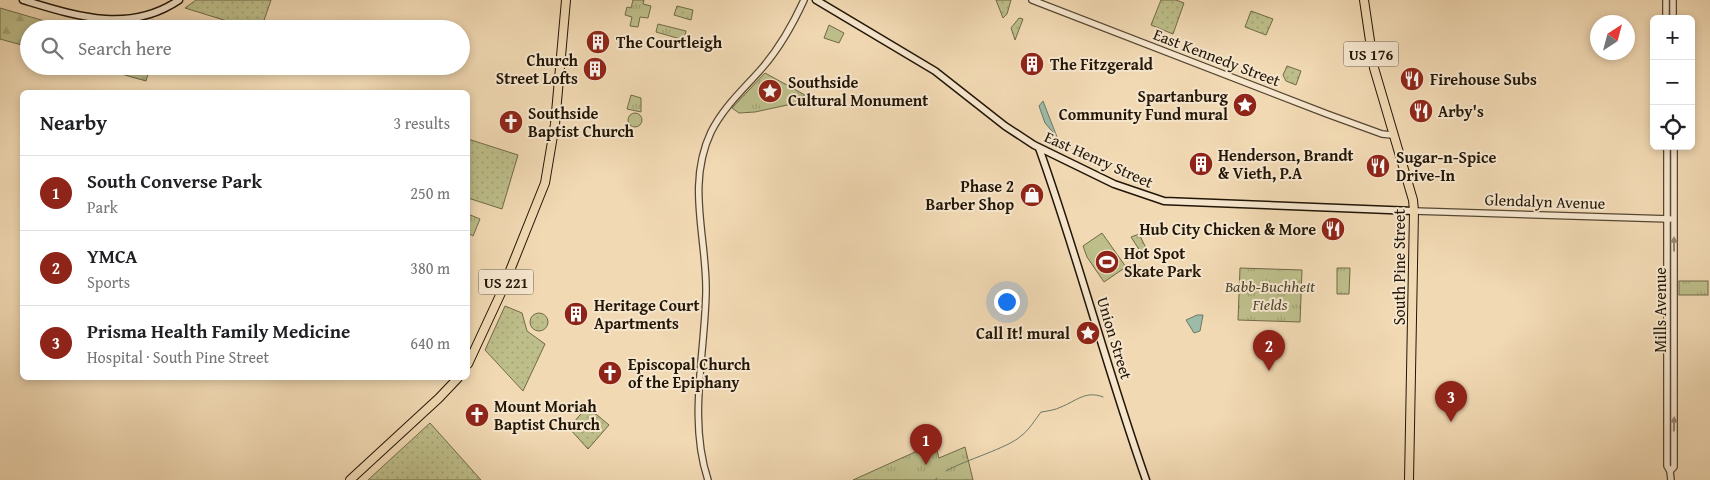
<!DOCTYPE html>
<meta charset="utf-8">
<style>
body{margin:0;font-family:"Gentium Book Plus",serif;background:#f2f2f2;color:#202124}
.controls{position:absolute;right:15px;top:15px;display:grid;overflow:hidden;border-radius:8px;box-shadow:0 2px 8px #0003}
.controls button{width:45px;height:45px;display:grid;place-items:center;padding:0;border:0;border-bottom:1px solid #e0e0e0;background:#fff;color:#202124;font:25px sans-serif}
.compass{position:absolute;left:1590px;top:15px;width:45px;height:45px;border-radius:50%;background:#fff;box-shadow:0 2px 8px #0003;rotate:36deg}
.you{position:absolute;left:1006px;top:301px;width:18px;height:18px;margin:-12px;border:4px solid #fff;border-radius:50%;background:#1a73e8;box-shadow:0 0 0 8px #1a73e833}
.badge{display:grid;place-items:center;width:32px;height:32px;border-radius:50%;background:#8f2418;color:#fff;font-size:16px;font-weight:700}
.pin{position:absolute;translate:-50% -41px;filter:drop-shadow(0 1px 2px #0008)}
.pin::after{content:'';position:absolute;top:26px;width:18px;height:15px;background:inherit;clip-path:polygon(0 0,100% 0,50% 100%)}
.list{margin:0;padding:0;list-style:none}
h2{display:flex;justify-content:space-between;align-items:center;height:65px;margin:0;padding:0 20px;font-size:21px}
h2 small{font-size:16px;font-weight:400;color:#757577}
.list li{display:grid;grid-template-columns:32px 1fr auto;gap:15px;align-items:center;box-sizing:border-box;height:75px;padding:0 20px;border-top:1px solid #e0e0e0}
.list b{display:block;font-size:19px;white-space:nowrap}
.list p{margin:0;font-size:16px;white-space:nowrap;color:#757577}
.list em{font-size:16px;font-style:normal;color:#757577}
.icon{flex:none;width:28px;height:28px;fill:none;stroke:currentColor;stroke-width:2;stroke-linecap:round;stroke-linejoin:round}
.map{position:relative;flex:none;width:1710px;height:480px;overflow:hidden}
.search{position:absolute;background:#fff;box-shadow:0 2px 8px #0003;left:20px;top:20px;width:450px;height:55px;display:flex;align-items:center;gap:12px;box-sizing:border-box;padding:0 18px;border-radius:28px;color:#757577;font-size:19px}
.panel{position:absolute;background:#fff;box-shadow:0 2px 8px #0003;left:20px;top:90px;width:450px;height:290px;border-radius:8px}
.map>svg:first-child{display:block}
</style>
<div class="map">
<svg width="1710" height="480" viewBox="0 0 1710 480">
<defs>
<pattern id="grass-dots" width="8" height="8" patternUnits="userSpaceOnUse" patternTransform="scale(1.25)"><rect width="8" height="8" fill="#bdbe8a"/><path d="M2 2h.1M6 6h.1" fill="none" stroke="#a2a376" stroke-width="1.8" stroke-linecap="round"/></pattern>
<pattern id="forest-firs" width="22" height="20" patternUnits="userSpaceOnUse" patternTransform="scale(1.25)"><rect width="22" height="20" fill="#bdbe8a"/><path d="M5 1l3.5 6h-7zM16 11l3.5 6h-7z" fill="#a2a376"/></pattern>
<pattern id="park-tufts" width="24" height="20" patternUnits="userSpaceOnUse" patternTransform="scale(1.25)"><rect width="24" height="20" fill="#bdbe8a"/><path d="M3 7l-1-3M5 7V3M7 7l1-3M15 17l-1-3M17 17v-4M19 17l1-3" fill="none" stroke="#a2a376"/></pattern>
</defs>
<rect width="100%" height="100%" fill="#f1d9b3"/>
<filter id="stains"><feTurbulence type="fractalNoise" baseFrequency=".004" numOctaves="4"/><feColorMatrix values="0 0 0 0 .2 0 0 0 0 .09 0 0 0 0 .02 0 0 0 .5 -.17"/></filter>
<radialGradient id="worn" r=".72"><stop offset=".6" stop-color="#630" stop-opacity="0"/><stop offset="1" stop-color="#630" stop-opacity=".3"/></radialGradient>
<g fill="url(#grass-dots)" stroke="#706a48">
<polygon points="196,0 271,0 261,29 253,29 185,8"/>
<polygon points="996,0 1011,0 1007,14 1003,18"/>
<polygon points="1161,0 1176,0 1184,3 1173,34 1151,25"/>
<polygon points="677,6 693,10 691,20 674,15"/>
<polygon points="1251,11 1273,19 1266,35 1245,27"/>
<polygon points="1019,18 1023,19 1015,40 1011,28"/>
<polygon points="153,20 151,26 146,29 124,27"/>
<polygon points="1287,66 1301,71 1296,85 1286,81 1283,75"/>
<polygon points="468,139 518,155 502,209 468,198"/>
<polygon points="1139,234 1146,248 1140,251 1131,237"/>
<polygon points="505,306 522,313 527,331 545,344 523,391 485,350"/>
<circle cx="539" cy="322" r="9"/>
<polygon points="585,409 596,414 609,425 588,449 569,428"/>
<polygon points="430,423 481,480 368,480"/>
</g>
<g fill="url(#forest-firs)" stroke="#706a48">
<polygon points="0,8 72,29 29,29 29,47 0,39"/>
<polygon points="93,66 150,66 146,81"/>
</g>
<g fill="url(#park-tufts)" stroke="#706a48">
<polygon points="633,0 644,0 643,4 651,6 648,18 640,17 638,27 630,26 632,17 625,15 627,7 631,8"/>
<polygon points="658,24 686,31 684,40 656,32"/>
<polygon points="829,25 844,33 839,43 824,38"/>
<polygon points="765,73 805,95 792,104 755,112 739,113 732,108"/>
<polygon points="631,95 641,98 641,112 627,109"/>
<polygon points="468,214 480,219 473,236 468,233"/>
<polygon points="1240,268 1302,270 1300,322 1238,320"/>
<polygon points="1337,268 1350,268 1349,294 1337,294"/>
<rect x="1679" y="281" width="29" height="14"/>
<polygon points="935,443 939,458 965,447 973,480 853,480"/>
</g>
<g fill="#bdbe8a" stroke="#706a48">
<circle cx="635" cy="120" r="7"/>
<polygon points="1102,233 1126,267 1104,282 1087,257 1083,246"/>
</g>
<g fill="#9cbba8" stroke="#6b7967">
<polygon points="1043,101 1057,137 1045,123 1039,106"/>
<polygon points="1197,315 1203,315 1200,331 1194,333 1186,320"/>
</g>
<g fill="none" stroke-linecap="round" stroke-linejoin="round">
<g stroke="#6b7967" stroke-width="1">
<path d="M946,471C965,460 1008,448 1021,436C1029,430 1035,420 1041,412C1048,411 1055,410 1061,407C1076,401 1086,390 1103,397"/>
<polyline points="935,480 937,478"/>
</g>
<g stroke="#564731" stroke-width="8">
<g id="tertiary">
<polyline points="1032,0 1327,114 1382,134 1392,135"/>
<polyline points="1666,0 1666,19"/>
<polyline points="1673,19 1673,0"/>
<polyline points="1667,146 1667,466 1670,471 1671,480"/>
<polyline points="1414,211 1670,219"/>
<polyline points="1670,471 1674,467 1674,146"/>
<path d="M708,480C688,420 705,354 706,292C707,238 686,185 711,132C724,106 744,89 763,67C780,47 793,24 804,0"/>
</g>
</g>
<g stroke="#221606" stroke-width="9">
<g id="secondary">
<path d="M23,0C76,16 129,34 179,0"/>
<polyline points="816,0 935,71 1005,126 1034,145 1114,184 1164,201 1414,211"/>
<path d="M1039,148C1078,257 1107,370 1146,480"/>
</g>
</g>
<g stroke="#221606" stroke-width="10">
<g id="primary">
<polyline points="468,364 501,293 545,183 555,124 566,0"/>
<polyline points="350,480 439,398 458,378"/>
</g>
</g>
<g stroke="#221606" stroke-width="10">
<polyline id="trunk" points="1364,0 1374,68 1413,200 1414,211 1409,480"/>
</g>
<use href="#tertiary" stroke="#f6e6ce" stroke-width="5.5"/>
<use href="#secondary" stroke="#f6e6ce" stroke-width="6"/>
<use href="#primary" stroke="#f1d9b3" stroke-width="8"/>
<use href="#trunk" stroke="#f1d9b3" stroke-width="8"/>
</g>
<defs><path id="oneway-solid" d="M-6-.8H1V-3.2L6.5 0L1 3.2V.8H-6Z" transform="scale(1.25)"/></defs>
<g fill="#978874">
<use href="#oneway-solid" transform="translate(1674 244) rotate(-90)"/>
<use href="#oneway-solid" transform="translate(1674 424) rotate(-89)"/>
</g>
<defs>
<g id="building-disc" transform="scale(1.25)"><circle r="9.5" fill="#8f2418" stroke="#f6e6ce"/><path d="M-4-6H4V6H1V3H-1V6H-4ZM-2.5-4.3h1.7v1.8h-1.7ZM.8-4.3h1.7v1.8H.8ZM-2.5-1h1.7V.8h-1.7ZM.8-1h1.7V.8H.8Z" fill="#fff"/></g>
<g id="restaurant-disc" transform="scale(1.25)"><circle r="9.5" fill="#8f2418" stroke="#f6e6ce"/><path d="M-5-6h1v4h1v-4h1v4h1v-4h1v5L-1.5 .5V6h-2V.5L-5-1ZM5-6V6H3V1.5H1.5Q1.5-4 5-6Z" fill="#fff"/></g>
<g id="sight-disc" transform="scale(1.25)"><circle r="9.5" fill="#8f2418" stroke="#f6e6ce"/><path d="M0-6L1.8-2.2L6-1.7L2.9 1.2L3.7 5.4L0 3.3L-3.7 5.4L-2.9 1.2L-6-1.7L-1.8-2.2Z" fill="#fff"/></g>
<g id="church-disc" transform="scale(1.25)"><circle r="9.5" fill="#8f2418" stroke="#f6e6ce"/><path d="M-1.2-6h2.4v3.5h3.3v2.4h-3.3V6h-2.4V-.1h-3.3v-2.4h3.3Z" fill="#fff"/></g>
<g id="shop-disc" transform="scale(1.25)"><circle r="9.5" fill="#8f2418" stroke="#f6e6ce"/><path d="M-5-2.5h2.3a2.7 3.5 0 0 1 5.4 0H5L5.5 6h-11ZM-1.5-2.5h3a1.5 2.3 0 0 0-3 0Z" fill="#fff"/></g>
<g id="stadium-disc" transform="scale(1.25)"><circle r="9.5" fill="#8f2418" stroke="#f6e6ce"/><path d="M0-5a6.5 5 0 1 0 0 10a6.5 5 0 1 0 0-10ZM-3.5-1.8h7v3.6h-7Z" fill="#fff"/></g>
</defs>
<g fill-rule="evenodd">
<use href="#building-disc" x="598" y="42"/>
<use href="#building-disc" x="1032" y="64"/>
<use href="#building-disc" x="595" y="69"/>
<use href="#restaurant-disc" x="1412" y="79"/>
<use href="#sight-disc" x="770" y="91"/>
<use href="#sight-disc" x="1245" y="105"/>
<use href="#restaurant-disc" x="1421" y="111"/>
<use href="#church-disc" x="511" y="122"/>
<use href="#building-disc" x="1201" y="164"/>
<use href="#restaurant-disc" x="1378" y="166"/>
<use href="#shop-disc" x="1032" y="195"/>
<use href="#restaurant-disc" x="1333" y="229"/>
<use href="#stadium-disc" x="1107" y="262"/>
<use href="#building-disc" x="576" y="314"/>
<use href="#sight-disc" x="1088" y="333"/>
<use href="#church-disc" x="610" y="373"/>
<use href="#church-disc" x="477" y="415"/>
</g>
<g text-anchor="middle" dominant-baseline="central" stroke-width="4" stroke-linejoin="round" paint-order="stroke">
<g fill="#f6e6ce" stroke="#625442" stroke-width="1">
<rect x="1343.5" y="41.5" width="55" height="25" rx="4"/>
<rect x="478.5" y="269.5" width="55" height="25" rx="4"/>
</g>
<g font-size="15" font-weight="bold" fill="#221606">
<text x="1371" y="54">US 176</text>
<text x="506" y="282">US 221</text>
</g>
<g font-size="16" font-weight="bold" fill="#221606" stroke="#f6e6ce" text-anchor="start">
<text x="616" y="42">The Courtleigh</text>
<text x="578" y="60" text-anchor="end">Church<tspan x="578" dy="18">Street Lofts</tspan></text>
<text x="1050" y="64">The Fitzgerald</text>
<text x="1430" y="79">Firehouse Subs</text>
<text x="788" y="82">Southside<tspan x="788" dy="18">Cultural Monument</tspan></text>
<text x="1228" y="96" text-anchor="end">Spartanburg<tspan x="1228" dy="18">Community Fund mural</tspan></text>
<text x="1438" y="111">Arby's</text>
<text x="528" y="113">Southside<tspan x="528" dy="18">Baptist Church</tspan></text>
<text x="1218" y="155">Henderson, Brandt<tspan x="1218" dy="18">&amp; Vieth, P.A</tspan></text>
<text x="1396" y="157">Sugar-n-Spice<tspan x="1396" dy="18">Drive-In</tspan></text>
<text x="1014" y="186" text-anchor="end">Phase 2<tspan x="1014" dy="18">Barber Shop</tspan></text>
<text x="1316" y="229" text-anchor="end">Hub City Chicken &amp; More</text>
<text x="1124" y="253">Hot Spot<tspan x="1124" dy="18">Skate Park</tspan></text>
<text x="594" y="305">Heritage Court<tspan x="594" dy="18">Apartments</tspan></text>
<text x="1070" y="333" text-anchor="end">Call It! mural</text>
<text x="628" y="364">Episcopal Church<tspan x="628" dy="18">of the Epiphany</tspan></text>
<text x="494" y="406">Mount Moriah<tspan x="494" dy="18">Baptist Church</tspan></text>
</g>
<g font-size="16" fill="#221606" stroke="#f6e6ce">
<text transform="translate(1217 57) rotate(21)">East Kennedy Street</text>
<text transform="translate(1099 159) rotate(24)">East Henry Street</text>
<text transform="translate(1545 201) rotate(2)">Glendalyn Avenue</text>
<text transform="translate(1399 267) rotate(-90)">South Pine Street</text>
<text transform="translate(1660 310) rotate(-90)">Mills Avenue</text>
<text transform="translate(1115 338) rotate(73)">Union Street</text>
</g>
<g font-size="16" font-style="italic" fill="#50482e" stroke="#f6e6ce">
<text x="1270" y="286">Babb-Buchheit<tspan x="1270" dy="18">Fields</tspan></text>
</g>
</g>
<rect width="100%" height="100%" filter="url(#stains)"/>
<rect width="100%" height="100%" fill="url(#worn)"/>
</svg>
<div class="controls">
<button>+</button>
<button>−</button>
<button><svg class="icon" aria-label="locate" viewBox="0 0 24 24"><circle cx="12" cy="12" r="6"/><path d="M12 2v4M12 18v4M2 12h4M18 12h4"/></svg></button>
</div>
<svg class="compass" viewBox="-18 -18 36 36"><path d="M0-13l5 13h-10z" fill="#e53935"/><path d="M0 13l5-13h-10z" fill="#757577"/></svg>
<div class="you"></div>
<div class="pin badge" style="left:926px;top:465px">1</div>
<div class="pin badge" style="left:1269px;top:371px">2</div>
<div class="pin badge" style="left:1451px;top:422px">3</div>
<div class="search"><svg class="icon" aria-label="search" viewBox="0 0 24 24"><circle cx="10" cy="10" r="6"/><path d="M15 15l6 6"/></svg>Search here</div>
<section class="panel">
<h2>Nearby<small>3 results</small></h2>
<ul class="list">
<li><span class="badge">1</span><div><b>South Converse Park</b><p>Park</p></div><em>250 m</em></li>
<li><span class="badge">2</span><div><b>YMCA</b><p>Sports</p></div><em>380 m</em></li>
<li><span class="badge">3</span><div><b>Prisma Health Family Medicine</b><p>Hospital · South Pine Street</p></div><em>640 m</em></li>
</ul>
</section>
</div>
